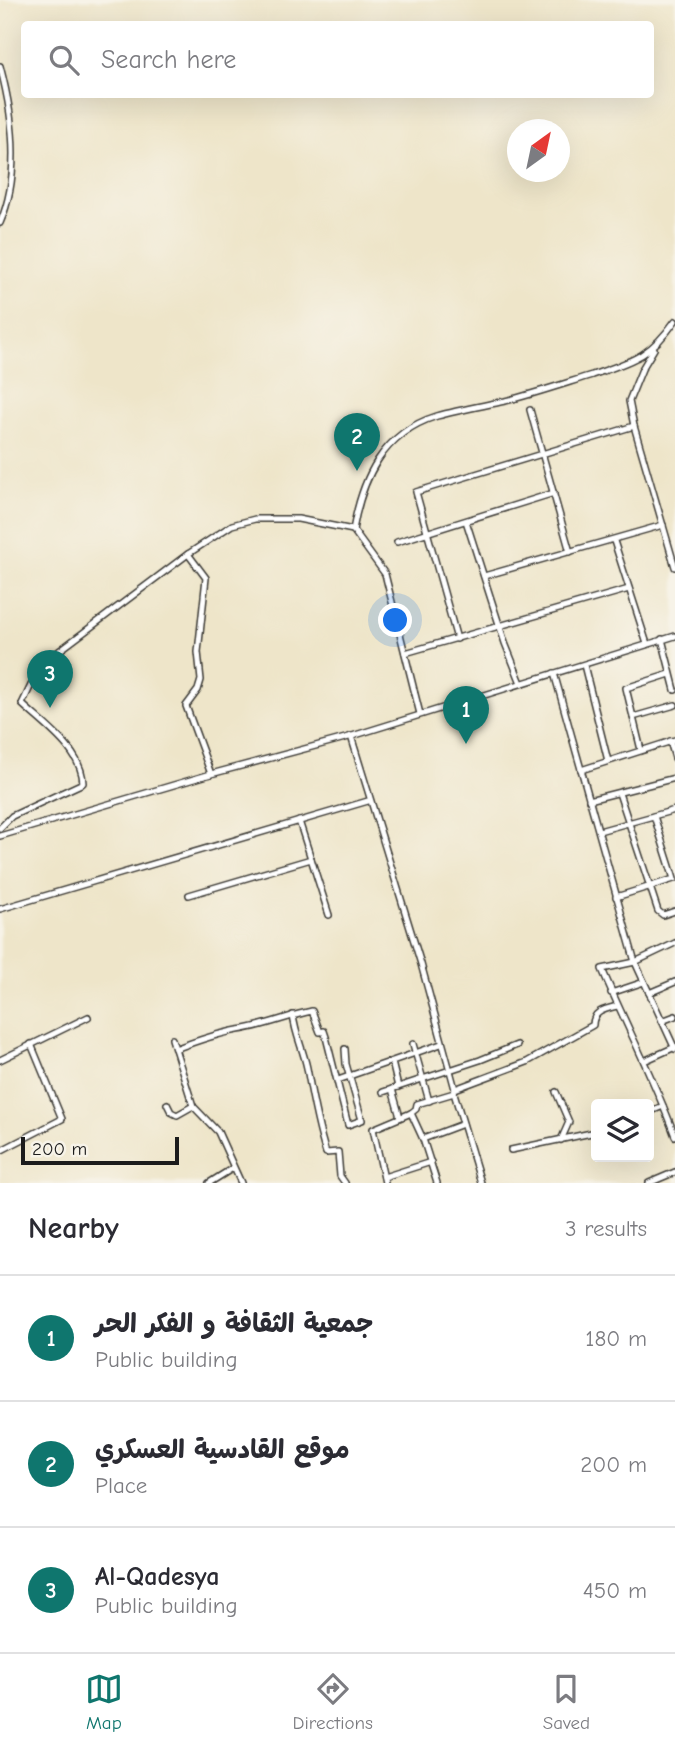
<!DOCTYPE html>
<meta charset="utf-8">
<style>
body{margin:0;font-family:"Comic Neue","Playpen Sans Arabic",sans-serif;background:#f7f7f7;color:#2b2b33}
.controls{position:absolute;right:21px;bottom:21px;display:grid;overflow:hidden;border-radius:7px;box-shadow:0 7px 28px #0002}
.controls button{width:63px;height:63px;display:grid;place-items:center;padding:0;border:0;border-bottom:2px solid #e1e1e2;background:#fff;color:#2b2b33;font:35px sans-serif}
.compass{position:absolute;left:507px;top:119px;width:63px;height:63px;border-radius:50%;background:#fff;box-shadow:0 7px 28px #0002;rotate:33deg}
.scale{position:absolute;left:21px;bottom:18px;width:158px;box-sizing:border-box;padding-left:7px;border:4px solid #1c1c1c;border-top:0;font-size:19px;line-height:24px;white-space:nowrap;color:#1c1c1c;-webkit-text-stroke:5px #f7f3e8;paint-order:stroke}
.you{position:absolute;left:396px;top:621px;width:24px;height:24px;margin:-18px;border:5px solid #fff;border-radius:50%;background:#1a73e8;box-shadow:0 0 0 10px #1a73e833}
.badge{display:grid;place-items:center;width:46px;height:46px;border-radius:50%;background:#0f766e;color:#fff;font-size:23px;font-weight:700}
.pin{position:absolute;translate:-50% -58px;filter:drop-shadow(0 2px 4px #0008)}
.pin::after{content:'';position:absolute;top:37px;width:24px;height:21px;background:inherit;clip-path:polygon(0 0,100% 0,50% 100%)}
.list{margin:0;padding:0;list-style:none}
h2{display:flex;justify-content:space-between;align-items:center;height:91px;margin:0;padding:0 28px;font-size:30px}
h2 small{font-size:23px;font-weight:400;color:#7c7c81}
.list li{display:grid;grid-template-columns:46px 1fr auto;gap:21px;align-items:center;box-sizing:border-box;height:126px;padding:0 28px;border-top:2px solid #e1e1e2}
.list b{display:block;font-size:26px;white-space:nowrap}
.list p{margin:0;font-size:23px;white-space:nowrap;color:#7c7c81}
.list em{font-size:23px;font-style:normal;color:#7c7c81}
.icon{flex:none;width:38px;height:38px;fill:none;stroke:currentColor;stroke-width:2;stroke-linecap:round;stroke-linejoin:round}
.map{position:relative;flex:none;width:675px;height:1183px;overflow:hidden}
.search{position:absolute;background:#fff;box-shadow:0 7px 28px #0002;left:21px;right:21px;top:21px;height:77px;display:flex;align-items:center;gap:18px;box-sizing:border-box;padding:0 24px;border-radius:7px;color:#7c7c81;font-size:26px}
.sheet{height:469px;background:#fff}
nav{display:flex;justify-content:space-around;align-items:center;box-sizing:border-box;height:98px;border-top:2px solid #e1e1e2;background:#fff;font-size:19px;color:#7c7c81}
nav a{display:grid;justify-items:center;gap:4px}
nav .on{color:#0f766e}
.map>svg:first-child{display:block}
</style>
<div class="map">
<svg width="675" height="1183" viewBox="0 0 675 1183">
<rect width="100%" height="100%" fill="#f7f3e8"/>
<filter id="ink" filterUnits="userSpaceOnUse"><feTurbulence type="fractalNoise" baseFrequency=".0143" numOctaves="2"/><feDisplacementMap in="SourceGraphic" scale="14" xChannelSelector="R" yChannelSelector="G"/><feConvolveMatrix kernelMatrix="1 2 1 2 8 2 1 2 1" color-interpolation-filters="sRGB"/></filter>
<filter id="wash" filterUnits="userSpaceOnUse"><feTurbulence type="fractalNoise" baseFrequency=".00686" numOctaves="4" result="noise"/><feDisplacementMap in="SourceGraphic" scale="28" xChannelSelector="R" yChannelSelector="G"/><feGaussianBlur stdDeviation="1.57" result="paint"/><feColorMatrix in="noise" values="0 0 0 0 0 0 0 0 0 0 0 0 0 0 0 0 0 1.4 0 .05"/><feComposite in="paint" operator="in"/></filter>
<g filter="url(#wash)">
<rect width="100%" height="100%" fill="#eee5c9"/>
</g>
<g filter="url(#ink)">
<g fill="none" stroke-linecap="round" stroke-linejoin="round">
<g stroke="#3c3a36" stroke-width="8">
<g id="minor">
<path d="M0,66C13,115 21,175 0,223"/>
<polyline points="654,349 642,369 629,401 634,426 675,567"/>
<polyline points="530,410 570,552"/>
<polyline points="466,521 505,643 521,683"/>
<polyline points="614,541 647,644"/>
<polyline points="397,542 554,493"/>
<polyline points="188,554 206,578 198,652 201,680 198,690 186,706 211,774"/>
<polyline points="484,576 663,525"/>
<polyline points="457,639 416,492 634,426"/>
<polyline points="662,639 675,690"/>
<polyline points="405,653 629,589"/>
<polyline points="584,665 608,761"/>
<polyline points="554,673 635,962 675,1049"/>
<path d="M420,714L385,574L353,530C362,479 382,433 437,416C459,410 482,406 505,401C534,394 563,384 592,375C632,361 650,357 675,321"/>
<polyline points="633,717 626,688 670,674"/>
<polyline points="351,736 421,964 455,1089 454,1093 481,1183"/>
<polyline points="670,741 675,758"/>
<polyline points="641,750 633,717 675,705"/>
<polyline points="581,770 675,740"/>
<polyline points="619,793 658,911 663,915 675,911"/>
<polyline points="589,800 675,778"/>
<polyline points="299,821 329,915"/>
<path d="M0,828L12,816L83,783C82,750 44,725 22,704L35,677L59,651L188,554L232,525L255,519H298L353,530"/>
<polyline points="599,831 675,810"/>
<polyline points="0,836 211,774 349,737 675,636"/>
<polyline points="189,895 311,859"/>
<polyline points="616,897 674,879 654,816"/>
<polyline points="0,909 368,801"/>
<path d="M675,943L635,962L602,969C626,1025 654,1079 675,1136"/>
<polyline points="611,993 644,982"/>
<polyline points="649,993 675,982"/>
<path d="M293,1015C295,1034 303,1049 307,1068C312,1096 317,1125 326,1153L338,1152L340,1176L345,1183"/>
<polyline points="662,1021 675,1016"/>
<polyline points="172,1039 193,1106"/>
<polyline points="413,1044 429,1101"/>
<path d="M175,1049C196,1041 216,1034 238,1030C262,1027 287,1016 312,1011L320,1032L324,1031L326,1037L348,1125L362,1120L346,1064L345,1049"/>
<polyline points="0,1060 88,1017"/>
<polyline points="644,1061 675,1047"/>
<polyline points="338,1080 441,1044"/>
<polyline points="398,1087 480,1060 517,1045"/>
<polyline points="392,1089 400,1117"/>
<path d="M455,1089L527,1062L593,1025C593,1011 605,1009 617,1006"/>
<polyline points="383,1092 398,1087 392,1062"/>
<polyline points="556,1092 569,1122 561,1140"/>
<polyline points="596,1102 597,1104"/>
<polyline points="167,1104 171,1112 177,1115 193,1106 218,1132 241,1183"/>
<polyline points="649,1112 663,1106"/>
<polyline points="411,1113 423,1139 437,1183"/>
<polyline points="423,1139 463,1124"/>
<polyline points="511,1150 596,1132"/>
<polyline points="0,1151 62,1119 31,1044"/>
<polyline points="384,1177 431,1162"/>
<polyline points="209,1183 233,1168"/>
<polyline points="385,1183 373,1129 411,1113 416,1109 417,1104 454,1093"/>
<polyline points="649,1183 675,1172"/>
</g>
</g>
<use href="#minor" stroke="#fff" stroke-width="5"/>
</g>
</g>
</svg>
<div class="controls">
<button><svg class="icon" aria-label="layers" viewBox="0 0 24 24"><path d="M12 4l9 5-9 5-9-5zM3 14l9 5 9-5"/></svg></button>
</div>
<svg class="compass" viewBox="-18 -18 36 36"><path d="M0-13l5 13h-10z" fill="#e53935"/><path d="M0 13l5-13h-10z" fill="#7c7c81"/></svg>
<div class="scale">200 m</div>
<div class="you"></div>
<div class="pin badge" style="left:466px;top:744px">1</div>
<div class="pin badge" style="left:357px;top:471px">2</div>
<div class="pin badge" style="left:50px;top:708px">3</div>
<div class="search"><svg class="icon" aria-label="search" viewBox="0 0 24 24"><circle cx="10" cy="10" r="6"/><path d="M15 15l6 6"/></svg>Search here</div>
</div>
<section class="sheet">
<h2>Nearby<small>3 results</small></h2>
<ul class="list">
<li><span class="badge">1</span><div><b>جمعية الثقافة و الفكر الحر</b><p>Public building</p></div><em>180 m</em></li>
<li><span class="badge">2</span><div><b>موقع القادسية العسكري</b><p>Place</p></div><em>200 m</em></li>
<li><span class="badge">3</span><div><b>Al-Qadesya</b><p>Public building</p></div><em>450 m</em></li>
</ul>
</section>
<nav>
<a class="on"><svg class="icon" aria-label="map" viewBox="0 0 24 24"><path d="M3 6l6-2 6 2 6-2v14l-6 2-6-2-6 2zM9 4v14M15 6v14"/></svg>Map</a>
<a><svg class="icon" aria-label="directions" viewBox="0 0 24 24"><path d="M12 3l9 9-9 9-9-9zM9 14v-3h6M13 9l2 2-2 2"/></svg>Directions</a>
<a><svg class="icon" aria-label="saved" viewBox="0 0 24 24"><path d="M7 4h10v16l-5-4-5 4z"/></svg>Saved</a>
</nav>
